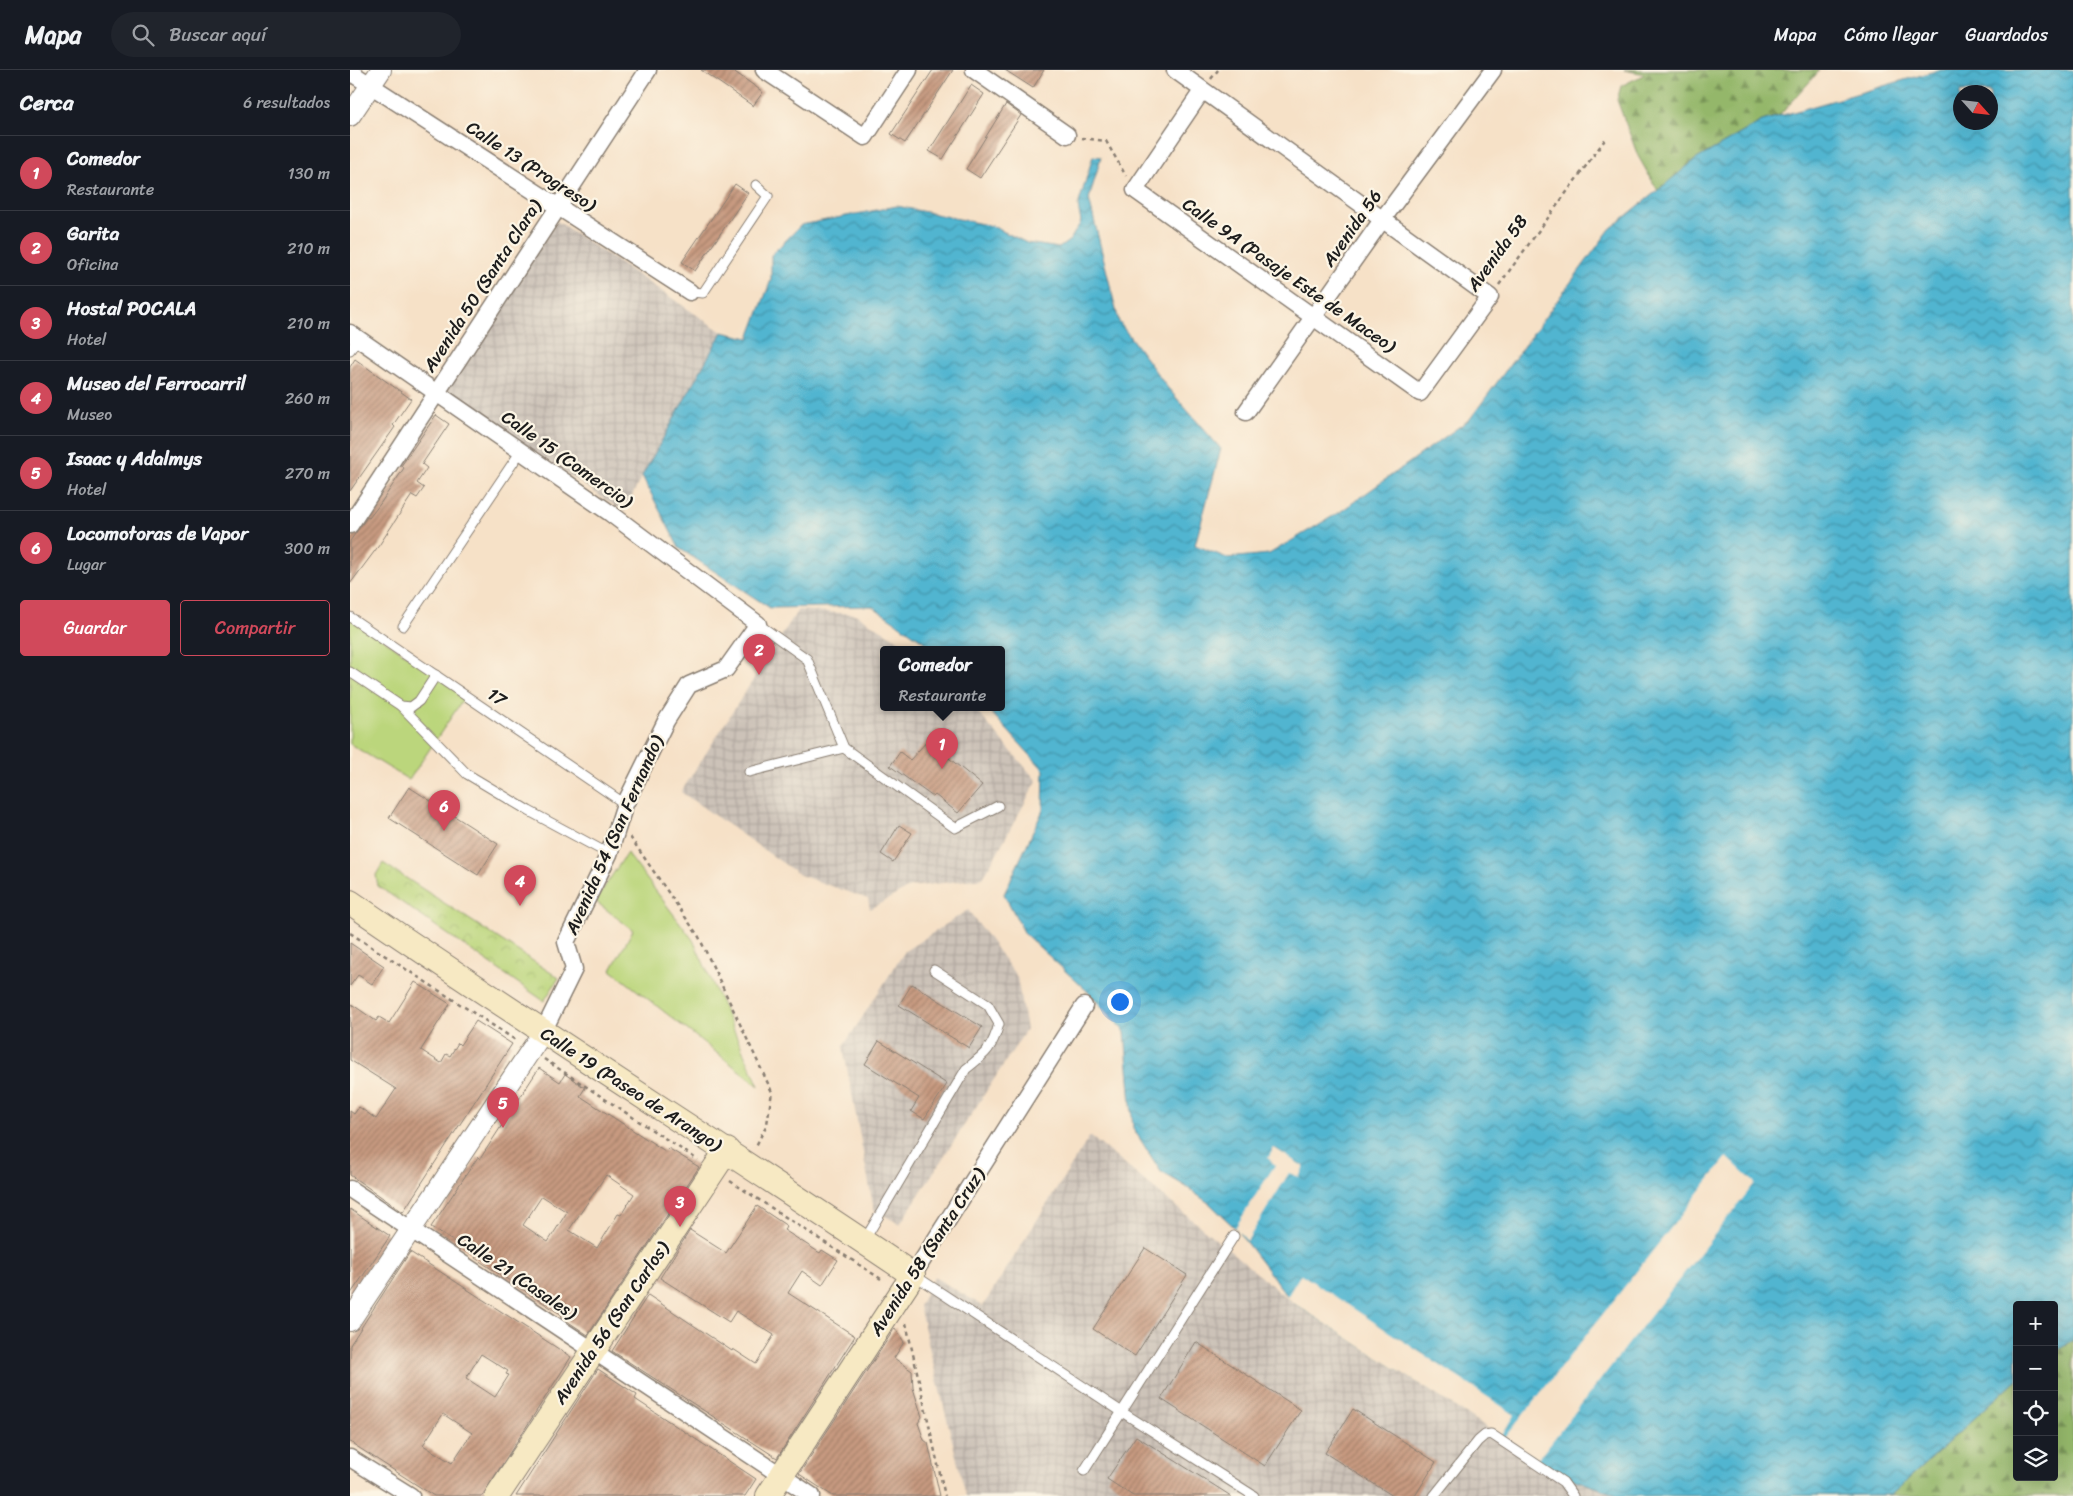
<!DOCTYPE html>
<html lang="es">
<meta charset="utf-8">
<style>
body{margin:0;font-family:Sriracha,sans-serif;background:#20242c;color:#f1f3f6}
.controls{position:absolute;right:15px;bottom:15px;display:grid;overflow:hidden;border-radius:5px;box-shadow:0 5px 20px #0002}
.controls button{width:45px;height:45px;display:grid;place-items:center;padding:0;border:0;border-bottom:1px solid #363941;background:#171b24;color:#f1f3f6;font:25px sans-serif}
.compass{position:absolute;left:1603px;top:15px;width:45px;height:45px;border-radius:50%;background:#171b24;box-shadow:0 5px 20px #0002;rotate:117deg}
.you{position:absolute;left:769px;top:931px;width:18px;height:18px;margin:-12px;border:4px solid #fff;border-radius:50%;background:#1a73e8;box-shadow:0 0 0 8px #1a73e833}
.badge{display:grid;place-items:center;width:32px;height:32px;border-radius:50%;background:#d1495b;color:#fff;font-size:16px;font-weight:700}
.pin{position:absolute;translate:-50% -41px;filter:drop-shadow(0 1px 2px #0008)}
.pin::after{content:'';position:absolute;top:26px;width:18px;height:15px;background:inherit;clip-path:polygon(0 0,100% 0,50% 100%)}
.popup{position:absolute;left:530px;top:576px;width:125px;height:65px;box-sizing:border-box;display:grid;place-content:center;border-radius:5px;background:#171b24;filter:drop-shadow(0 1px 4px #0005);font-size:16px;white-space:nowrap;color:#9ea1a6}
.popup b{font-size:19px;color:#f1f3f6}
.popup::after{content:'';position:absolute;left:50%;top:100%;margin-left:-10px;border:10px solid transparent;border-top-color:#171b24}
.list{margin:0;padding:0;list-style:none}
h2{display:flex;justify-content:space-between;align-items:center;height:65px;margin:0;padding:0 20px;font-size:21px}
h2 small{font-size:16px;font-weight:400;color:#9ea1a6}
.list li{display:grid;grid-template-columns:32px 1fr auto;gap:15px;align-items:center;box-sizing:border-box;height:75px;padding:0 20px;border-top:1px solid #363941}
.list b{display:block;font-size:19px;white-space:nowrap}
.list p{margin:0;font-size:16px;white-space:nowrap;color:#9ea1a6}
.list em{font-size:16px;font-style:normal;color:#9ea1a6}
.actions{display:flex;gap:10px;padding:15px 20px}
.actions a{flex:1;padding:11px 0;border:1px solid #d1495b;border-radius:5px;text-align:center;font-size:18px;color:#d1495b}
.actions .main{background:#d1495b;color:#fff}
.icon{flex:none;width:28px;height:28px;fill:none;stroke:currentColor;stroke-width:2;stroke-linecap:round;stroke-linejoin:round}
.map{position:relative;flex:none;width:1723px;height:1426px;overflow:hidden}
header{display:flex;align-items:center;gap:30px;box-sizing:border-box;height:70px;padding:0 25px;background:#171b24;border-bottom:1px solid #363941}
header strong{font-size:24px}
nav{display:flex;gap:28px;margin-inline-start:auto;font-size:18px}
.search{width:350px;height:45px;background:#20242c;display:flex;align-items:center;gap:12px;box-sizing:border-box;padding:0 18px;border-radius:28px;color:#9ea1a6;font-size:19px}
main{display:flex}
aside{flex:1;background:#171b24}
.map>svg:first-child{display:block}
</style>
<header>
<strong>Mapa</strong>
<div class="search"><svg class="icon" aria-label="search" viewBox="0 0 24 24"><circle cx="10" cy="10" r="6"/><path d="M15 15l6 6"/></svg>Buscar aquí</div>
<nav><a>Mapa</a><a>Cómo llegar</a><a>Guardados</a></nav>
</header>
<main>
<aside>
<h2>Cerca<small>6 resultados</small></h2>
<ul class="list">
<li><span class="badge">1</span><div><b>Comedor</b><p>Restaurante</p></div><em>130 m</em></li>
<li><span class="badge">2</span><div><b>Garita</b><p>Oficina</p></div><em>210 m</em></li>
<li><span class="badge">3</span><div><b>Hostal POCALA</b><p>Hotel</p></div><em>210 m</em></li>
<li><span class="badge">4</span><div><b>Museo del Ferrocarril</b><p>Museo</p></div><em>260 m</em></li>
<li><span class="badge">5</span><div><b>Isaac y Adalmys</b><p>Hotel</p></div><em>270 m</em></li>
<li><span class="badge">6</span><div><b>Locomotoras de Vapor</b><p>Lugar</p></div><em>300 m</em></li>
</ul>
<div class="actions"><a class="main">Guardar</a><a>Compartir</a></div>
</aside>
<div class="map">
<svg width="1723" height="1426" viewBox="0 0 1723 1426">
<defs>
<pattern id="industrial-grid" width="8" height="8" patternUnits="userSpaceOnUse" patternTransform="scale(1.25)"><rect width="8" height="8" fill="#ccc2b8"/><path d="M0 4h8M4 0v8" fill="none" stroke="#afa69e"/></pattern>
<pattern id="forest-firs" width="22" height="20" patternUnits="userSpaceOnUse" patternTransform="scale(1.25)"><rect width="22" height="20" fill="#94b76b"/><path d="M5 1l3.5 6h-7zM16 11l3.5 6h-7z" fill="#789457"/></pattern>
<pattern id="park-crowns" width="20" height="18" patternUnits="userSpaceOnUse" patternTransform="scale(1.25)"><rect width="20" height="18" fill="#bbd67b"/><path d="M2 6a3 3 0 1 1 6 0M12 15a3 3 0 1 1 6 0" fill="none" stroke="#a0b76a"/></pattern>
<pattern id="water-waves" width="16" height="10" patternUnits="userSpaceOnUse" patternTransform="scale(1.25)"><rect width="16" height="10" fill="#51b5d0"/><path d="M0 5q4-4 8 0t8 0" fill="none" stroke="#4292a8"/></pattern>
<pattern id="building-hatch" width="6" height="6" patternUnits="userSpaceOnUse" patternTransform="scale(1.25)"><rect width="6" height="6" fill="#c79a80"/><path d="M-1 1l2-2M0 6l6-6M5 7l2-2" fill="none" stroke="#a17d68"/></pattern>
</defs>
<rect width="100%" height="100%" fill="#fcf5e5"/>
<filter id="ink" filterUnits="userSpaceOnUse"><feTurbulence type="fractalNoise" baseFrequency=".02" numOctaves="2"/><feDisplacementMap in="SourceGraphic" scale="10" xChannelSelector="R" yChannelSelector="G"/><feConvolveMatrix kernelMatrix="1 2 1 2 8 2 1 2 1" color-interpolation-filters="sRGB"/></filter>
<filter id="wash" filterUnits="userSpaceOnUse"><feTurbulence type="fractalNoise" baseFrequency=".0096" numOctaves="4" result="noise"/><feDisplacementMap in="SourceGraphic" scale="20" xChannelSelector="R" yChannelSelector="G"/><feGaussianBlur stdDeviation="1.12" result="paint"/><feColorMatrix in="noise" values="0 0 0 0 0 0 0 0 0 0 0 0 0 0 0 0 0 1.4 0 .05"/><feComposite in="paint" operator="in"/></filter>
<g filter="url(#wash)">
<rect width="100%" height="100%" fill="#f6e1c7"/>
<g fill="url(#industrial-grid)">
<polygon points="207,151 372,262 292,406 274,442 93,321"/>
<polygon points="448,540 505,544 565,580 533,580 533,638 624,638 687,711 633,808 560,817 520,839 518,829 450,805 331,722"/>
<polygon points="618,840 667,907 676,960 550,1154 524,1140 493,977 555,881"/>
<polygon points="740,1066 942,1232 1210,1404 1269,1426 616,1426 569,1236 584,1207 633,1236"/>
</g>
<g fill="#bbd67b" stroke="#6c794c">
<polygon points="0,547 116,625 59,710 0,674"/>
<polygon points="277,783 343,870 409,1016 261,900 283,860 245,831"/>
</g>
<g fill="url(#forest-firs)" stroke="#586a44">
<polygon points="1274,0 1470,0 1430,45 1412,51 1345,90 1308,121 1288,86 1267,30 1271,16 1295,4"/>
<polygon points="1723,1270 1723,1426 1537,1426 1541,1425 1667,1309 1667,1407 1704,1407 1704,1281"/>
</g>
<polygon fill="url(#park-crowns)" stroke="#6c794c" points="33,793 209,908 194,931 28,816 26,805"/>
<path fill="url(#water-waves)" stroke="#366876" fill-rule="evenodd" d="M1589,0H1723V1270L1704,1281V1235H1667V1309L1541,1425L1269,1426L1210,1404L942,1232L885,1158L860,1134L835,1116L811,1102L783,1058L775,962L736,920L675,864L654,824L693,740L694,700L637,638H651V580H586L522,536L420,538L329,478L292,406L372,262L399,268L421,210V185L451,155L547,136L642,156L677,173L709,178L720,170L731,152L728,136L743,86L751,87L739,129L769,252L817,317L871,379L845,475L877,488L919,484L990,442L1120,349L1260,159L1345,90L1412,51ZM1610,22H1640V52H1610Z"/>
<g fill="#f6e1c7">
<polygon points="924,1078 954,1097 949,1107 939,1103 897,1171 885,1158 925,1095 918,1088"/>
<polygon points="1377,1087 1405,1113 1188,1389 1155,1368"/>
<polygon points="951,1204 1165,1345 1151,1367 942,1232 937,1227"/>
</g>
<g id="blocks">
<g fill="url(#building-hatch)" fill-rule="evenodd">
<polygon points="351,0 382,0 413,22 403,36"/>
<polygon points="583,0 603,0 555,73 541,64"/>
<polygon points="655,0 694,0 683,18"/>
<polygon points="621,15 634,24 593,89 579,81"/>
<polygon points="656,34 671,45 630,108 616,99"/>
<polygon points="385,114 398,123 345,201 332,192"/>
<polygon points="5,289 61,329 43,355 45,357 0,421 0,297"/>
<polygon points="86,345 99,354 72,394 77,398 67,413 74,418 67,428 62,425 30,474 0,514 0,471 17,447 19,448 30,434 54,398 51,396"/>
<polygon points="588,659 599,669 589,680 632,715 608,743 585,725 583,727 540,696 550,682 560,690"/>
<polygon points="59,717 148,774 128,805 39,748"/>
<polygon points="549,755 562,763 543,792 531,784"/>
<polygon points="0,873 34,896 22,914 8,905 0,916"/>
<polygon points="65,912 100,934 71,980 91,993 96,984 100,986 108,973 110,975 126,951 162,974 53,1142 0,1105 0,1041 4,1044 9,1037 26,1049 46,1019 0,990 0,933 26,951 29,947 39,953"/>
<polygon points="562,914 632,957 619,978 549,935"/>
<polygon points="529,971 597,1014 574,1049 561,1041 569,1028 515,994"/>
<path d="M189,998L210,1012L215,1004L235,1018L230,1026L315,1081L318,1078L349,1097L238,1265L211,1247L212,1245L125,1188L126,1186L81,1157L128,1087L130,1089ZM256,1105L284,1124L271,1145L268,1144L247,1178L219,1160ZM192,1126L217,1142L198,1172L173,1155Z"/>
<polygon points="407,1136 437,1156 434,1160 470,1183 472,1180 488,1190 472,1215 452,1201 438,1223 505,1266 427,1388 262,1281 298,1225 382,1281 383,1279 406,1294 424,1265 386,1241 379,1252 310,1208 340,1160 376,1183"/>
<polygon points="0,1139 40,1166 0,1225"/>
<polygon points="795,1178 837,1205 785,1286 743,1259"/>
<path d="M60,1182L221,1287L132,1426H84L0,1372V1275ZM131,1284L158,1301L156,1304L159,1305L145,1327L116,1308ZM93,1344L122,1363L102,1393L73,1375Z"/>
<polygon points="545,1258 554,1272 544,1288 562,1301 563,1318 572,1347 568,1353 574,1370 578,1373 590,1426 483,1426 449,1404"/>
<polygon points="846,1272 951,1340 915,1396 811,1329"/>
<polygon points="248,1299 287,1325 285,1329 406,1409 395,1426 166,1426"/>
<polygon points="1003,1339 1086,1392 1065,1426 1043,1426 975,1383"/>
<polygon points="786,1366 881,1426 783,1426 757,1409"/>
</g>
</g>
</g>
<g filter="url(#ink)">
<use href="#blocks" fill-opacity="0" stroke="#897e72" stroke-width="1"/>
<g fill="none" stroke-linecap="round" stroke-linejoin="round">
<g stroke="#897e72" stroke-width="11">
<g id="service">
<polyline points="340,222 353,223 418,126 406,115"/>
<polyline points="0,280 8,268"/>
<polyline points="0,547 275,734"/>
<polyline points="408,554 457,589 494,678 605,758 648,736"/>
<polyline points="53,556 171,381"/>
<polyline points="0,602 51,636 61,637 69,631 86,605"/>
<polyline points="51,636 117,704 179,741 259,784"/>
<polyline points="399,702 494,678"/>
<path d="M514,1171L616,999C636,983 642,979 649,954L638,935L584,900"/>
<polyline points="564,1205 772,1342 904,1426"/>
<polyline points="734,1401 884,1166"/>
<polyline points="1084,1426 1128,1371 1135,1365 1141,1364 1213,1412 1223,1426"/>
</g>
</g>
<g stroke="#897e72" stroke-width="19">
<g id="minor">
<polyline points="414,0 515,67 559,0"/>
<polyline points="624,0 717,65"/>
<polyline points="825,0 1140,227 1070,323 785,120 852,21"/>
<polyline points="0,2 340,222"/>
<polyline points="0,263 260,443 408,554 376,599 339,615 316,651 275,734 259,784 216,872 224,899 193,962"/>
<polyline points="896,342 1032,150 1143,0"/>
<polyline points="0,455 298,0"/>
<polyline points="0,1119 462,1426"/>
<polyline points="563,1205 734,936"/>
<polyline points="0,1388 61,1426"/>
</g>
</g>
<g stroke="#897e72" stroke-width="22">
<g id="tertiary">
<polyline points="0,46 31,0"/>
<polyline points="0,1251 193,962"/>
</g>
</g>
<g stroke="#897e72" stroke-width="26">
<g id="secondary">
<path d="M0,832C186,960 377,1079 563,1205L418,1426"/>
<polyline points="147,1426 377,1080"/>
</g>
</g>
<g stroke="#897e72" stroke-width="2.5" stroke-dasharray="4 4" stroke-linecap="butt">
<polyline points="861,9 868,0"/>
<polyline points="732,68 756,71 776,106"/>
<polyline points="1149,215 1257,67"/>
<polyline points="280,767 349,867 422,1022 417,1054 405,1078"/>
<polyline points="0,863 167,971"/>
<polyline points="194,989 348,1090"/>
<polyline points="380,1111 531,1209"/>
<polyline points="556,1253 595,1426"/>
</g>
<use href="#service" stroke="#fff" stroke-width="9"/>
<use href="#minor" stroke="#fff" stroke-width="16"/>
<use href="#tertiary" stroke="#fff" stroke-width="20"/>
<use href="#secondary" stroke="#f7e9c3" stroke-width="24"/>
</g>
</g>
<g text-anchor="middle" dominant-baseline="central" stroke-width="4.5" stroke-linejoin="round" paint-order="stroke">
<g font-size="18" fill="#1c1c1c" stroke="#fcf5e5">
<text transform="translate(181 96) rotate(33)">Calle 13 (Progreso)</text>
<text transform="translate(1002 158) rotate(-55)">Avenida 56</text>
<text transform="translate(1147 183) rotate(-54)">Avenida 58</text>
<text transform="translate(939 205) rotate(35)">Calle 9A (Pasaje Este de Maceo)</text>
<text transform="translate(132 216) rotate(-57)">Avenida 50 (Santa Clara)</text>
<text transform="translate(217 389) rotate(35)">Calle 15 (Comercio)</text>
<text transform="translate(147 627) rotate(34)">17</text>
<text transform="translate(264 765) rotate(-66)">Avenida 54 (San Fernando)</text>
<text transform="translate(281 1019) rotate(33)">Calle 19 (Paseo de Arango)</text>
<text transform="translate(577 1182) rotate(-57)">Avenida 58 (Santa Cruz)</text>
<text transform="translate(167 1206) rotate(34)">Calle 21 (Casales)</text>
<text transform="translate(261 1253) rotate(-56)">Avenida 56 (San Carlos)</text>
</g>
</g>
</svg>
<div class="controls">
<button>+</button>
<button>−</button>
<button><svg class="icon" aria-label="locate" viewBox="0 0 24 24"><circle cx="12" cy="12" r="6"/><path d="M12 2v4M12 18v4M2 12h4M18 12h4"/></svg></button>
<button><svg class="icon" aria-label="layers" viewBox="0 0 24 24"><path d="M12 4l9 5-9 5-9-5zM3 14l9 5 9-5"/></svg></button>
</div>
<svg class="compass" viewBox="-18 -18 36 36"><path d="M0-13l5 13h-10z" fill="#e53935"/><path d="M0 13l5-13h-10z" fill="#9ea1a6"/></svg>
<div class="you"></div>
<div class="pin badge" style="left:592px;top:699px">1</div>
<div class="popup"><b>Comedor</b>Restaurante</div>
<div class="pin badge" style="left:409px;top:605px">2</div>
<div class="pin badge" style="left:330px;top:1157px">3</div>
<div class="pin badge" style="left:170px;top:836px">4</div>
<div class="pin badge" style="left:153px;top:1058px">5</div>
<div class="pin badge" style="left:94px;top:761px">6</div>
</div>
</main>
